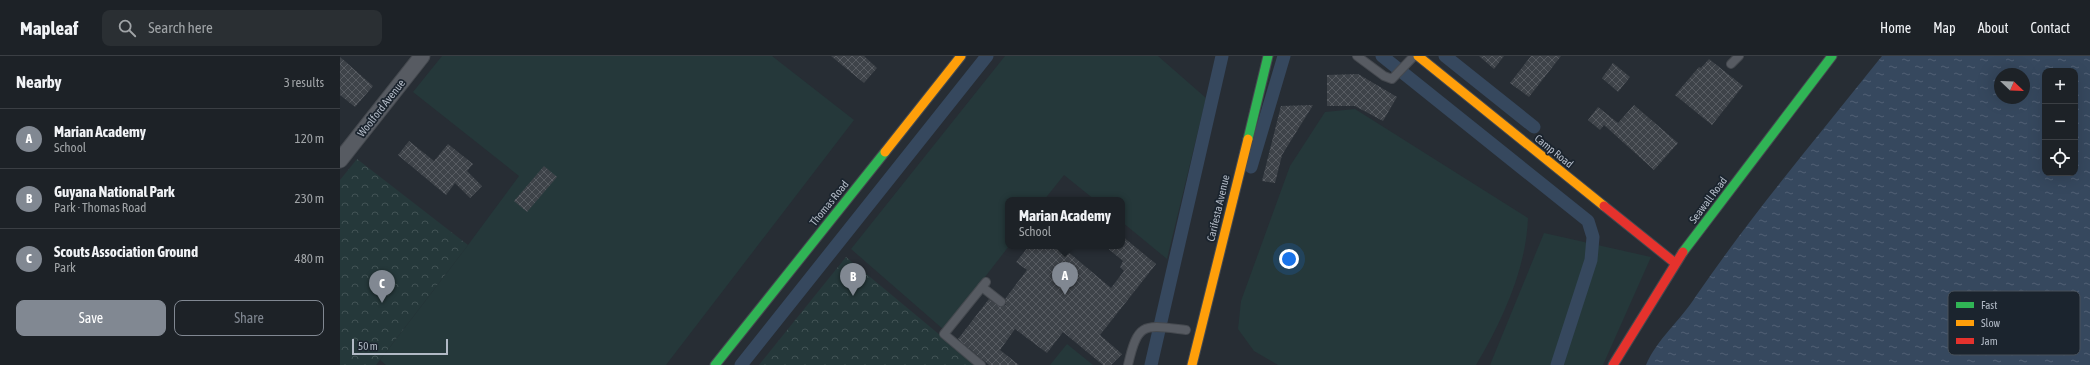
<!DOCTYPE html>
<meta charset="utf-8">
<style>
body{margin:0;font-family:"Asap Condensed",sans-serif;background:#2a2f33;color:#f1f3f6}
.controls{position:absolute;right:12px;top:12px;display:grid;overflow:hidden;border-radius:8px;box-shadow:0 4px 16px #0002}
.controls button{width:36px;height:36px;display:grid;place-items:center;padding:0;border:0;border-bottom:1px solid #3b3f44;background:#1d2227;color:#f1f3f6;font:20px sans-serif}
.compass{position:absolute;left:1654px;top:12px;width:36px;height:36px;border-radius:50%;background:#1d2227;box-shadow:0 4px 16px #0002;rotate:113deg}
.scale{position:absolute;left:12px;bottom:10px;width:96px;box-sizing:border-box;padding-left:4px;border:2px solid #b1b9c5;border-top:0;font-size:11px;line-height:14px;white-space:nowrap;color:#b1b9c5;-webkit-text-stroke:3px #1b242e;paint-order:stroke}
.you{position:absolute;left:949px;top:203px;width:14px;height:14px;margin:-10px;border:3px solid #fff;border-radius:50%;background:#1a73e8;box-shadow:0 0 0 6px #1a73e833}
.badge{display:grid;place-items:center;width:26px;height:26px;border-radius:50%;background:#818892;color:#fff;font-size:13px;font-weight:700}
.pin{position:absolute;translate:-50% -33px;filter:drop-shadow(0 1px 2px #0008)}
.pin::after{content:'';position:absolute;top:21px;width:14px;height:12px;background:inherit;clip-path:polygon(0 0,100% 0,50% 100%)}
.popup{position:absolute;left:665px;top:141px;width:120px;height:52px;box-sizing:border-box;display:grid;place-content:center;border-radius:8px;background:#1d2227;filter:drop-shadow(0 1px 3px #0005);font-size:13px;white-space:nowrap;color:#a0a4a7}
.popup b{font-size:15px;color:#f1f3f6}
.popup::after{content:'';position:absolute;left:50%;top:100%;margin-left:-8px;border:8px solid transparent;border-top-color:#1d2227}
.list{margin:0;padding:0;list-style:none}
h2{display:flex;justify-content:space-between;align-items:center;height:52px;margin:0;padding:0 16px;font-size:17px}
h2 small{font-size:13px;font-weight:400;color:#a0a4a7}
.list li{display:grid;grid-template-columns:26px 1fr auto;gap:12px;align-items:center;box-sizing:border-box;height:60px;padding:0 16px;border-top:1px solid #3b3f44}
.list b{display:block;font-size:15px;white-space:nowrap}
.list p{margin:0;font-size:13px;white-space:nowrap;color:#a0a4a7}
.list em{font-size:13px;font-style:normal;color:#a0a4a7}
.actions{display:flex;gap:8px;padding:12px 16px}
.actions a{flex:1;padding:9px 0;border:1px solid #818892;border-radius:8px;text-align:center;font-size:14px;color:#818892}
.actions .main{background:#818892;color:#fff}
.icon{flex:none;width:22px;height:22px;fill:none;stroke:currentColor;stroke-width:2;stroke-linecap:round;stroke-linejoin:round}
.map{position:relative;flex:none;width:1750px;height:309px;overflow:hidden}
header{display:flex;align-items:center;gap:24px;box-sizing:border-box;height:56px;padding:0 20px;background:#1d2227;border-bottom:1px solid #3b3f44}
header strong{font-size:19px}
nav{display:flex;gap:22px;margin-inline-start:auto;font-size:14px}
.search{width:280px;height:36px;background:#2a2f33;display:flex;align-items:center;gap:10px;box-sizing:border-box;padding:0 14px;border-radius:8px;color:#a0a4a7;font-size:15px}
main{display:flex}
aside{flex:1;background:#1d2227}
.map>svg:first-child{display:block}
</style>
<header>
<strong>Mapleaf</strong>
<div class="search"><svg class="icon" aria-label="search" viewBox="0 0 24 24"><circle cx="10" cy="10" r="6"/><path d="M15 15l6 6"/></svg>Search here</div>
<nav><a>Home</a><a>Map</a><a>About</a><a>Contact</a></nav>
</header>
<main>
<aside>
<h2>Nearby<small>3 results</small></h2>
<ul class="list">
<li><span class="badge">A</span><div><b>Marian Academy</b><p>School</p></div><em>120 m</em></li>
<li><span class="badge">B</span><div><b>Guyana National Park</b><p>Park · Thomas Road</p></div><em>230 m</em></li>
<li><span class="badge">C</span><div><b>Scouts Association Ground</b><p>Park</p></div><em>480 m</em></li>
</ul>
<div class="actions"><a class="main">Save</a><a>Share</a></div>
</aside>
<div class="map">
<svg width="1750" height="309" viewBox="0 0 1750 309">
<defs>
<pattern id="park-crowns" width="20" height="18" patternUnits="userSpaceOnUse"><rect width="20" height="18" fill="#25383a"/><path d="M2 6a3 3 0 1 1 6 0M12 15a3 3 0 1 1 6 0" fill="none" stroke="#425355"/></pattern>
<pattern id="water-ripples" width="26" height="14" patternUnits="userSpaceOnUse"><rect width="26" height="14" fill="#36485e"/><path d="M2 4q2-2 4 0t4 0M15 11q2-2 4 0t4 0" fill="none" stroke="#516074"/></pattern>
<pattern id="building-cross-hatch" width="8" height="8" patternUnits="userSpaceOnUse"><rect width="8" height="8" fill="#3e4349"/><path d="M0 0l8 8M0 8l8-8" fill="none" stroke="#585c62"/></pattern>
</defs>
<rect width="100%" height="100%" fill="#272d34"/>
<g fill="#25383a">
<polygon points="102,0 432,0 514,64 326,309 46,309 40,304 128,189 179,120 73,36"/>
<polygon points="665,0 818,0 866,42 827,203 782,166 782,144 755,144 724,119 704,144 668,144 669,190 604,274 511,193"/>
<path d="M1015,53L1188,162C1186,214 1162,265 1136,309H938L914,295L898,273L901,245L950,110L985,56Z"/>
<polygon points="1204,177 1311,201 1263,309 1150,309"/>
<polygon points="727,288 753,309 710,309"/>
</g>
<g fill="url(#park-crowns)">
<polygon points="17,103 128,189 36,309 0,309 0,124"/>
<polygon points="506,201 636,309 419,309"/>
</g>
<path fill="url(#water-ripples)" fill-rule="evenodd" d="M1542,0H1750V309H1306C1317,283 1341,264 1356,240C1413,157 1479,79 1542,0ZM1705,15H1735V117H1705ZM1660,18H1684V42H1660Z"/>
<g fill="none" stroke-linecap="round" stroke-linejoin="round">
<g stroke="#36485e" stroke-width="13">
<polyline points="1042,0 1248,165 1253,181 1251,204 1217,309"/>
<polyline points="1105,0 1194,71"/>
<polyline points="911,111 944,0"/>
<polyline points="401,309 647,0"/>
<polyline points="811,309 882,0"/>
</g>
</g>
<g fill="url(#building-cross-hatch)">
<polygon points="491,0 524,0 537,12 524,27"/>
<polygon points="1139,0 1164,0 1154,13"/>
<polygon points="1191,0 1221,0 1189,41 1170,27"/>
<polygon points="0,1 33,30 15,51 0,39"/>
<polygon points="1369,3 1403,30 1372,69 1335,39 1359,11 1361,12"/>
<polygon points="1273,7 1290,21 1278,36 1262,22"/>
<polygon points="1018,18 1057,41 1043,65 1015,50 987,50 987,19"/>
<polygon points="973,49 942,99 935,127 922,125 941,50"/>
<polygon points="1294,49 1338,87 1314,114 1264,69 1260,74 1248,64 1258,51 1278,67"/>
<polygon points="69,85 94,105 108,88 133,108 127,115 142,130 130,142 115,127 106,139 58,99"/>
<polygon points="204,110 217,121 187,156 174,145"/>
<polygon points="782,180 816,208 760,279 782,298 771,309 763,309 723,276 707,297 675,273 660,294 679,309 649,309 618,283 649,243 660,251 666,249 665,243 687,214 676,206 689,190 731,190 727,195 771,232 784,215 780,211 783,205 765,190 782,190"/>
</g>
<g fill="none" stroke-linecap="round" stroke-linejoin="round">
<g stroke="#45494f" stroke-width="10">
<g id="lane">
<polyline points="1017,0 1044,20 1052,23 1074,0"/>
<polyline points="1391,8 1399,0"/>
<polyline points="642,231 661,246"/>
<polyline points="641,309 604,278 646,226"/>
<path d="M788,309C798,265 804,269 846,274"/>
</g>
</g>
<g stroke="#45494f" stroke-width="17">
<polyline id="street" points="0,104 82,0"/>
</g>
<g stroke="#45494f" stroke-width="11">
<g id="fast">
<polyline points="908,83 928,0"/>
<polyline points="1343,196 1492,0"/>
<polyline points="375,309 545,96"/>
</g>
</g>
<g stroke="#45494f" stroke-width="11">
<g id="slow">
<polyline points="1078,0 1264,150"/>
<polyline points="545,96 621,0"/>
<polyline points="852,309 908,83"/>
</g>
</g>
<g stroke="#45494f" stroke-width="11">
<g id="jam">
<polyline points="1264,150 1335,207"/>
<polyline points="1273,309 1343,196"/>
</g>
</g>
<use href="#lane" stroke="#575b62" stroke-width="8"/>
<use href="#street" stroke="#575b62" stroke-width="15"/>
<use href="#fast" stroke="#30b455" stroke-width="9"/>
<use href="#slow" stroke="#ff9f0a" stroke-width="9"/>
<use href="#jam" stroke="#e5322d" stroke-width="9"/>
</g>
<g text-anchor="middle" dominant-baseline="central" stroke-width="3.5" stroke-linejoin="round" paint-order="stroke">
<g font-size="11" fill="#b1b9c5" stroke="#1b242e">
<text transform="translate(41 52) rotate(-52)">Woolford Avenue</text>
<text transform="translate(1214 95) rotate(39)">Camp Road</text>
<text transform="translate(1368 144) rotate(-53)">Seawall Road</text>
<text transform="translate(489 147) rotate(-51)">Thomas Road</text>
<text transform="translate(878 152) rotate(-77)">Carifesta Avenue</text>
</g>
</g>
<rect x="1608" y="235" width="132" height="64" rx="6" fill="#1b242e" stroke="#48515b" stroke-width="1"/>
<rect x="1616" y="246" width="18" height="6" fill="#30b455"/>
<rect x="1616" y="264" width="18" height="6" fill="#ff9f0a"/>
<rect x="1616" y="282" width="18" height="6" fill="#e5322d"/>
<g font-size="11" fill="#b1b9c5">
<text x="1641" y="253">Fast</text>
<text x="1641" y="271">Slow</text>
<text x="1641" y="289">Jam</text>
</g>
</svg>
<div class="controls">
<button>+</button>
<button>−</button>
<button><svg class="icon" aria-label="locate" viewBox="0 0 24 24"><circle cx="12" cy="12" r="6"/><path d="M12 2v4M12 18v4M2 12h4M18 12h4"/></svg></button>
</div>
<svg class="compass" viewBox="-18 -18 36 36"><path d="M0-13l5 13h-10z" fill="#e53935"/><path d="M0 13l5-13h-10z" fill="#a0a4a7"/></svg>
<div class="scale">50 m</div>
<div class="you"></div>
<div class="pin badge" style="left:725px;top:239px">A</div>
<div class="popup"><b>Marian Academy</b>School</div>
<div class="pin badge" style="left:513px;top:240px">B</div>
<div class="pin badge" style="left:42px;top:247px">C</div>
</div>
</main>
